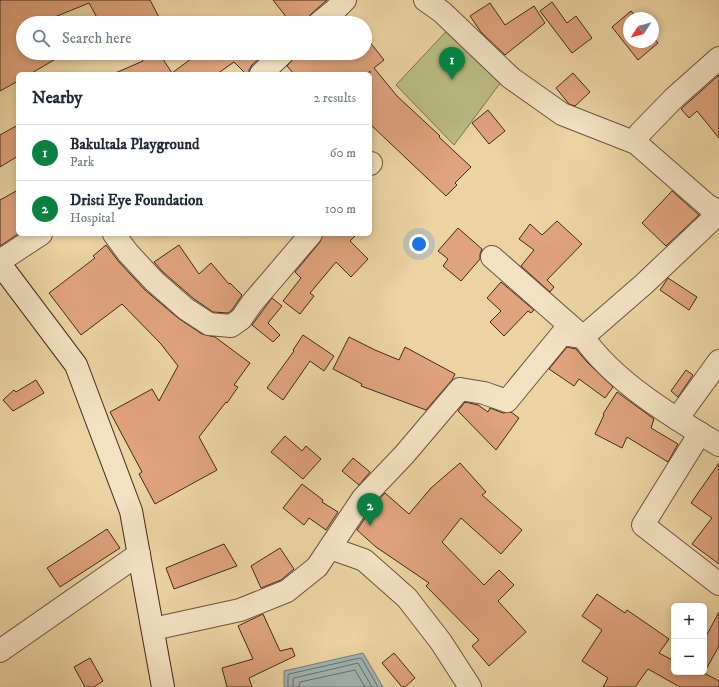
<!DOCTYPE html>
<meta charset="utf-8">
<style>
body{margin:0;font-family:"IM FELL DW Pica",serif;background:#f2f2f3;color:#1f2937}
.controls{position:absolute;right:12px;bottom:12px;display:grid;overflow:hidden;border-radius:6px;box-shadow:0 2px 6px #0003}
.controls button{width:36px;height:36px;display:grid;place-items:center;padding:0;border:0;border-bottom:1px solid #e0e1e3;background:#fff;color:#1f2937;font:20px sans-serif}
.compass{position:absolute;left:623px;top:12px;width:36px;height:36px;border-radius:50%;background:#fff;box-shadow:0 2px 6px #0003;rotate:234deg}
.you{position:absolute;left:419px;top:244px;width:14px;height:14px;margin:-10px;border:3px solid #fff;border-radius:50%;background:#1a73e8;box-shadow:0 0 0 6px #1a73e833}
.badge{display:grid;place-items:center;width:26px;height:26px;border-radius:50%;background:#0b8043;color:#fff;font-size:13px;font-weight:700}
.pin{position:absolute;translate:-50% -33px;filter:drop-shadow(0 1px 2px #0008)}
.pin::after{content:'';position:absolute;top:21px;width:14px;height:12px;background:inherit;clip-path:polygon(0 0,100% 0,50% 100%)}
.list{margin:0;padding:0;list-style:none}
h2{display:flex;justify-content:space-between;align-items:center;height:52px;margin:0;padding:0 16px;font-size:17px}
h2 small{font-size:13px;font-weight:400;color:#747a83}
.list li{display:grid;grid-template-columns:26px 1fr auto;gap:12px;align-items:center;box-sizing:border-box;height:56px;padding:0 16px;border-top:1px solid #e0e1e3}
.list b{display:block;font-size:15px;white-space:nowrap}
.list p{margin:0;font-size:13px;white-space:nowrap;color:#747a83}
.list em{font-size:13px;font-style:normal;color:#747a83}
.icon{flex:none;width:22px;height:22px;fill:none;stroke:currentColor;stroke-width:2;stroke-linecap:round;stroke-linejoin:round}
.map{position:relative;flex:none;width:719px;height:687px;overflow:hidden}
.search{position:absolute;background:#fff;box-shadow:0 2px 6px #0003;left:16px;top:16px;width:356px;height:44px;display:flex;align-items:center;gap:10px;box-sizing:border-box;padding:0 14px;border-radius:22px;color:#747a83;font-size:15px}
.panel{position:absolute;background:#fff;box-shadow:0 2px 6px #0003;left:16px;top:72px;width:356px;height:164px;border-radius:6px}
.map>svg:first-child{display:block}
</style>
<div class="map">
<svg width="719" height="687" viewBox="0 0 719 687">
<rect width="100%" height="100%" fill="#ebd3a2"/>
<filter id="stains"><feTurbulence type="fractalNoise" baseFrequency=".005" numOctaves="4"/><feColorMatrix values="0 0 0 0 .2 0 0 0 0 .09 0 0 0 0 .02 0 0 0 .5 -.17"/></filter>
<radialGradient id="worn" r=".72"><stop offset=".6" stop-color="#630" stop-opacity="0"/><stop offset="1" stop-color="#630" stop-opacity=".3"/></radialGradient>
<polygon fill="#babc83" stroke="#7d7350" points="454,23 507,74 454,145 396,85"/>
<polygon fill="#9eb4b2" stroke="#787d77" points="363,653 383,687 284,687 284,671"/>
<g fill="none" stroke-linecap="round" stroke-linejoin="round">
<g stroke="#6f6f68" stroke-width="1">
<polyline points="288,687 288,675 289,674 360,658 362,659 378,687"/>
<polyline points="293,687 293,679 294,678 358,663 372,687"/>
<polyline points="299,687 300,682 355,670 365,687"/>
</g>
</g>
<g fill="#dfa37d" stroke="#402a1e">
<polygon points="0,0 150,0 162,23 100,23 89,3 40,23 23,23 23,53 66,53 30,74 18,74 18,81 0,91"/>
<polygon points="273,0 327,0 311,14 308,18 307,23 291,23"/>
<polygon points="552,2 567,23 576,16 592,38 572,53 540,11"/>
<polygon points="490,3 505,25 534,6 545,23 505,55 481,32 470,16"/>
<polygon points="631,11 637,18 629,18 629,42 653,42 653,37 658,43 638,60 612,27"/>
<polygon points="365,36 384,60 374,68 397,96 440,136 439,137 471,167 455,183 457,185 446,196 370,124 370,71 367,74 294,74 287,66 295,57 295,53 365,53"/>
<polygon points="138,53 159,53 172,73 199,53 265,53 252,65 249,70 249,74 246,74 234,62 217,74 113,74 143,61"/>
<polygon points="573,73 590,92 575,106 569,104 556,88"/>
<polygon points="719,75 719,138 697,111 689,118 681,109"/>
<polygon points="488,110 505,131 489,144 472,123"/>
<polygon points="18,125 18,156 0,167 0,135"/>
<polygon points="18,190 18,234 0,246 0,200"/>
<polygon points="672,191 699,215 666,246 642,223"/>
<polygon points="557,221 582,244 547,280 554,287 550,292 521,266 534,250 519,239 530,224 542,235"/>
<polygon points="458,228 482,249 480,254 480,259 461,281 443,266 448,259 438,251"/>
<polygon points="323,234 357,234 350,241 368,259 351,277 336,262 310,293 314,296 300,314 283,301 301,278 295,272 320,242"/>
<polygon points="106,245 119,262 145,290 178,318 202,334 215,337 250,363 234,385 238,387 227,403 226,402 199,437 217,470 155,504 139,474 142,472 110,412 152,389 159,401 178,366 161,344 122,304 81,335 49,293 95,258 93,256"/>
<polygon points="179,245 199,274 211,263 229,284 230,283 242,295 232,310 228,313 213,312 194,299 163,272 154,262"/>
<polygon points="668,278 697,297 689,310 660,290"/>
<polygon points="501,282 534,310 531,313 528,311 504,336 490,322 501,311 487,298"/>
<polygon points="272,298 282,306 268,323 280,335 273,342 252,325"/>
<polygon points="303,335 334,356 324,371 310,361 283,400 267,388 294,351 293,350"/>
<polygon points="349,337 375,350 399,360 405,347 455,374 452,380 426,410 361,386 362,384 333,369"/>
<polygon points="567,347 576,349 587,362 613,387 605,398 579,379 574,386 549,369"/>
<polygon points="686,370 693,375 678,397 671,391"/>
<polygon points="36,380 44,393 13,411 3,400 14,390 16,392"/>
<polygon points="617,392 654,419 651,428 678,444 668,462 627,437 622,448 595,434 604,415 603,414"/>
<polygon points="465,402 478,405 488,412 490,408 503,413 511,412 519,418 496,450 458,411"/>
<polygon points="285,436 302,451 306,446 321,459 303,479 271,452"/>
<polygon points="353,458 370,472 359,485 342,471"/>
<polygon points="460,463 486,492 482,495 522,530 501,554 461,518 442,542 484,585 499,570 514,585 498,601 526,632 489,666 472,646 479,640 426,586 429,583 376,547 357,530 373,506 385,493 409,514 431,488"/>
<polygon points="719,463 719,564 692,544 712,518 691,503"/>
<polygon points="302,484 323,500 322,502 338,512 326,530 309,518 304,525 283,508"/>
<polygon points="107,529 120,548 60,587 47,568"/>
<polygon points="224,544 237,566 174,589 166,568"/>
<polygon points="280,548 294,569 281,580 261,588 251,566"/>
<polygon points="597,594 625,613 627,610 669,639 659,653 674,661 674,672 702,672 704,673 704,640 719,612 719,646 704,673 719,681 719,687 680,687 648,669 635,687 603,687 608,678 582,661 602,630 582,616"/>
<polygon points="263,614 280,651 292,648 295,656 249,678 252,687 227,687 222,668 253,659 238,626"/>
<polygon points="394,653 415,678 405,687 402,687 382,663"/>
<polygon points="90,658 103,681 94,687 85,687 74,667"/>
</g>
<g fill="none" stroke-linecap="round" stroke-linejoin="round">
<g stroke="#6b543f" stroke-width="24">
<g id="minor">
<polyline points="425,0 442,12 511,78 562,114 636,143 707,205 719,212"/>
<polyline points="319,23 335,10 345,0"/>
<polyline points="261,74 283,53"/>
<polyline points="636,143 640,133 674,98 719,58"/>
<polyline points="370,164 371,163"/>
<polyline points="114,234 128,253 154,281 186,309 209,324 231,326 241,319 252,303 311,234"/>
<path d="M492,257L583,337C614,382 673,417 719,445"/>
<polyline points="0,261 41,234"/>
<polyline points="677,419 719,361"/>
<polyline points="700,433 643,525 719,584"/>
<polyline points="330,548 364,560 407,598 441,642 470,687"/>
<polyline points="153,629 240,610 287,591 317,567 363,498 404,455 460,389 484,393 507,401 562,334 583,337 644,284 719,213"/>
<polyline points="0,651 139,554"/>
</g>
</g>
<g stroke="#402a1e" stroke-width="24">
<polyline id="secondary" points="0,264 76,365 131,511 163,687"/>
</g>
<use href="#minor" stroke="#f2e2c3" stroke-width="22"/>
<use href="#secondary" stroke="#f2e2c3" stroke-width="22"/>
</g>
<rect width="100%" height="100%" filter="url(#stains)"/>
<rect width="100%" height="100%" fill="url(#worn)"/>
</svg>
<div class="controls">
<button>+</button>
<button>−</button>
</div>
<svg class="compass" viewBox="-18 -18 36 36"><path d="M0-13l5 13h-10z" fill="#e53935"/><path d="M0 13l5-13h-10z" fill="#747a83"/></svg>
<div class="you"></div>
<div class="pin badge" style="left:452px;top:80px">1</div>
<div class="pin badge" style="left:370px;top:526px">2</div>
<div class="search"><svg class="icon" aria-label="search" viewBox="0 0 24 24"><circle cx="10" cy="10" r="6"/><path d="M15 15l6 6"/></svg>Search here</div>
<section class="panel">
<h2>Nearby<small>2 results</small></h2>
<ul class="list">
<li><span class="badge">1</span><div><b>Bakultala Playground</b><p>Park</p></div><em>60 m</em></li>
<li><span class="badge">2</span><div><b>Dristi Eye Foundation</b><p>Hospital</p></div><em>100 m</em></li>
</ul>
</section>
</div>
